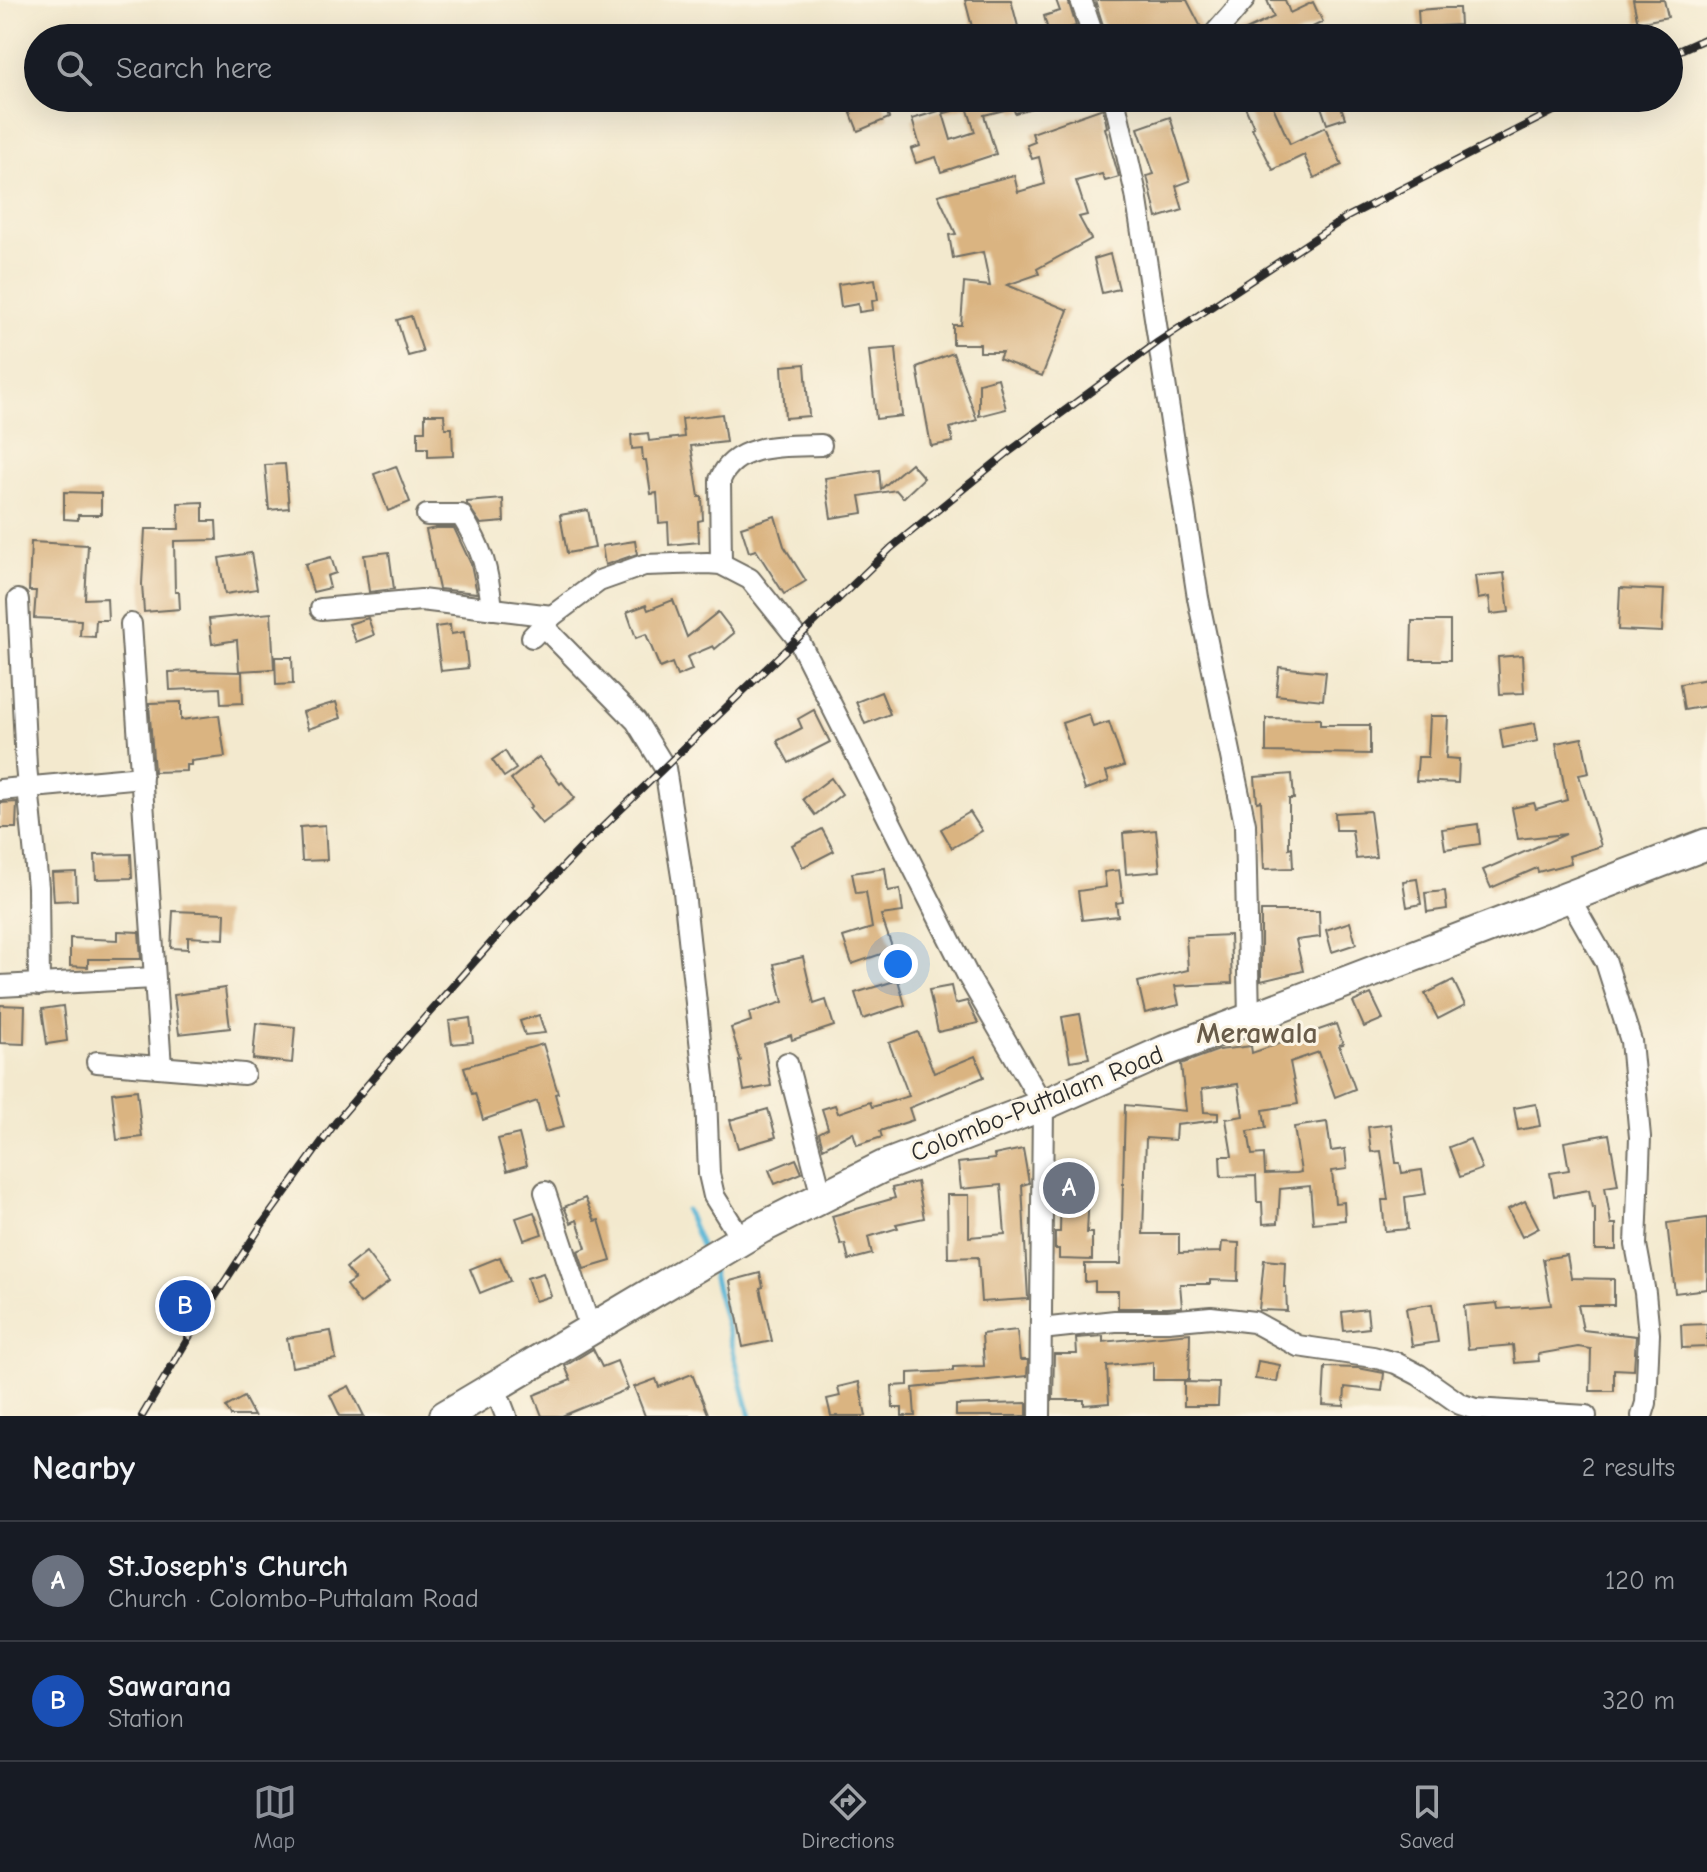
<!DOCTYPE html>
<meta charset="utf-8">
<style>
body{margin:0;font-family:"Comic Neue",sans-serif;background:#20242c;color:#f1f3f6}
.you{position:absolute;left:898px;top:964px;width:28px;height:28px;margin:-20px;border:6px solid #fff;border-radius:50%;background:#1a73e8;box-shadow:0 0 0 12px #1a73e833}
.badge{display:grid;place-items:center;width:52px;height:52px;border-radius:50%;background:#8c9099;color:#fff;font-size:26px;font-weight:700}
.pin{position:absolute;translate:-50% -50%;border:4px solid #fff;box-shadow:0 2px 8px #0006}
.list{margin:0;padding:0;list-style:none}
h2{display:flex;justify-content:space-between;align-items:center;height:104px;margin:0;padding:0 32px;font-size:34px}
h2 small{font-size:26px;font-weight:400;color:#9ea1a6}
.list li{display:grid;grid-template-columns:52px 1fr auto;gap:24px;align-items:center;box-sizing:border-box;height:120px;padding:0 32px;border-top:2px solid #363941}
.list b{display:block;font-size:30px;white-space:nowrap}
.list p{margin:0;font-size:26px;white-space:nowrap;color:#9ea1a6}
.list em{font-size:26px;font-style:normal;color:#9ea1a6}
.icon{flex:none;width:44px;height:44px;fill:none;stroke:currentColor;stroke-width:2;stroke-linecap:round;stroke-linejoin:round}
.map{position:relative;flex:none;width:1707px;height:1416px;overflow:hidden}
.search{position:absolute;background:#171b24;box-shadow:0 8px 32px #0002;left:24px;right:24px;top:24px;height:88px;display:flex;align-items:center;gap:20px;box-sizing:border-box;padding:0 28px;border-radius:44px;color:#9ea1a6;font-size:30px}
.sheet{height:344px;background:#171b24}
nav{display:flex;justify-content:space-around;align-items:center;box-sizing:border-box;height:112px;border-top:2px solid #363941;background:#171b24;font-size:22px;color:#9ea1a6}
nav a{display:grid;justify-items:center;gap:4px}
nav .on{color:#8c9099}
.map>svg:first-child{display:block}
</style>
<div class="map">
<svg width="1707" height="1416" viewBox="0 0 1707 1416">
<rect width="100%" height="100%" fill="#fcf5e5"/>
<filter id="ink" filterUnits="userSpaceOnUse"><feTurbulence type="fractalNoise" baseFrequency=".0125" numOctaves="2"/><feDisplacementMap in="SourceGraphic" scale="16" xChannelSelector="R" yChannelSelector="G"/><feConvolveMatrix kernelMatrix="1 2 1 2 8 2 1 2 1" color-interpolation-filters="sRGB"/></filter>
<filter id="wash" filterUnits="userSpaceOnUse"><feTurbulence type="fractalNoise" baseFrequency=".006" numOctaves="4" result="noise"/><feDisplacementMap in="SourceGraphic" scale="32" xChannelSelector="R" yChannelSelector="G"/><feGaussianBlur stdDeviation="1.8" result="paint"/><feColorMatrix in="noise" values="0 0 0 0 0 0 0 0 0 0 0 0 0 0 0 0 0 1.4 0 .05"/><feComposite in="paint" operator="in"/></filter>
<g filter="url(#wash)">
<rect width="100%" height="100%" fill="#f3e9ce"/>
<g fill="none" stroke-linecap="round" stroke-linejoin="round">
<g stroke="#57b5d6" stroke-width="5">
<polyline points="686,1210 703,1250"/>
<polyline points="712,1270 750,1416"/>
</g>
</g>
<g id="blocks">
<g fill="#dab481">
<polygon points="965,0 1011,0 1021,38 975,38"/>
<polygon points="1056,0 1068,0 1076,26 1049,34 1044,16 1060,11"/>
<polygon points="1095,0 1187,0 1202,29 1198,38 1107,38"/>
<polygon points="1267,0 1285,0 1290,13 1313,2 1323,22 1290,38 1229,38 1274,17"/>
<polygon points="1633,0 1664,0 1668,17 1638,23"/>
<polygon points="1444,8 1459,8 1460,25 1419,27 1418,10"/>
<polygon points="845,98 881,98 889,118 858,131"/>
<polygon points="941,98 1052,98 1052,102 1015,113 1013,108 984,115 996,154 941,172 936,157 916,163 911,149 920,146 912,119 942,110 951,140 975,132 967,107 945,113"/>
<polygon points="1241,98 1263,98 1266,104 1271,102 1290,144 1325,127 1342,165 1314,178 1304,155 1273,170 1252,128 1254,127"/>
<polygon points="1318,98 1338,98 1345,118 1327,124"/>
<polygon points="1103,108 1107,127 1105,128 1119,177 1105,181 1102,174 1076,181 1087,215 1079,217 1091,239 1037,269 1039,274 1007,285 1068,310 1042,376 999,359 1002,352 980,352 980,344 953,344 953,325 961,325 964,283 990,286 983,252 953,258 949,235 956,234 938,195 1014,175 1018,192 1045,184 1039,157 1032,159 1027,145 1035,142 1032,133"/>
<polygon points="1170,117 1190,181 1176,186 1183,210 1157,218 1147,176 1154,174 1138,128"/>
<polygon points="1110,254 1119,289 1102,293 1094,259"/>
<polygon points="875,279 878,300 872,301 873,310 859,312 858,304 841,307 838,284"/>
<polygon points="411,316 423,352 408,356 397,320"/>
<polygon points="896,348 902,416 876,419 869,350"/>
<polygon points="953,353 977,420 950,428 953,442 931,446 917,367"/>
<polygon points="805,364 809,416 785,418 782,366"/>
<polygon points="998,378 1006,409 979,416 979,383"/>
<polygon points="425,414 444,414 445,428 452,428 453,456 428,457 428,448 418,448 418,431 425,431"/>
<polygon points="722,414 726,442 691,446 699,497 702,497 703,520 698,521 699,542 669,545 668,522 659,523 657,493 651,494 646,460 643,460 642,448 632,449 631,435 648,433 649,441 684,437 682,419"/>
<polygon points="911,463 924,478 903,498 896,490 860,496 863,513 831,518 825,478 879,470 881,489"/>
<polygon points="285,464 289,508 269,510 265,465"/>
<polygon points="396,466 410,502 388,511 374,474"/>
<polygon points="64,492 101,493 101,515 78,515 78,520 64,519"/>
<polygon points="503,499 504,522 481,524 467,504 467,502"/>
<polygon points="203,502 203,521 216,521 217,540 174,541 175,592 179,592 180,609 144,612 142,584 145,529 179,529 178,503"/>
<polygon points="588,510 595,548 567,553 560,515"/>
<polygon points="775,516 784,546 806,581 784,594 756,550 749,552 741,527"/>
<polygon points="436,528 454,528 471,564 477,593 439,589 426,530"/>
<polygon points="635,541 637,554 605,565 602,546"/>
<polygon points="31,542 88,545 85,599 107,598 108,620 96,620 95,637 80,636 81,620 34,618 36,591 29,591"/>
<polygon points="389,552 394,589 369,592 364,555"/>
<polygon points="251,553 257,589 225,594 219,558"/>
<polygon points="331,557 336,573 327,576 330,588 313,592 305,564"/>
<polygon points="1504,573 1509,612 1491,614 1489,597 1478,599 1475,576"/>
<polygon points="1620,588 1664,590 1662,632 1618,630"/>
<polygon points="673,600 687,637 718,612 734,633 715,649 713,646 687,657 692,670 677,676 672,663 660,668 646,634 636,638 627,612 646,605 648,610"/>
<polygon points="271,613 274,669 239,671 237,640 212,644 209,619"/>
<polygon points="368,618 374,635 356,642 349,624"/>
<polygon points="1412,621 1450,621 1450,660 1411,660"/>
<polygon points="450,625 451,634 464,632 468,668 441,671 435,627"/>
<polygon points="1522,655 1524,693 1500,694 1498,657"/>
<polygon points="275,657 292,657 293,684 276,685"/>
<polygon points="1279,667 1326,672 1323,700 1276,695"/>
<polygon points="196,671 242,672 243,703 221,704 220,688 170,690 169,672"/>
<polygon points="1707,679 1707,706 1684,710 1680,684"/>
<polygon points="881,692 890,714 865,724 856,702"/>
<polygon points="181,702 181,720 219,715 225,757 191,761 191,765 186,765 186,771 154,772 149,703"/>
<polygon points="336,702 341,718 308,729 303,712"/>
<polygon points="814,710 830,742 789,763 777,741 802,728 798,719"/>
<polygon points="1089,714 1093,727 1109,722 1124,766 1106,772 1109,781 1085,790 1062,723"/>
<polygon points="1430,716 1448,716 1446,758 1459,759 1458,783 1416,781 1418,757 1428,757"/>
<polygon points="1266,718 1320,719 1320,725 1370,725 1370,754 1266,752"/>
<polygon points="1535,723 1538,741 1503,748 1500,729"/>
<polygon points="1582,738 1589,773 1579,775 1601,846 1569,856 1571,863 1538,872 1537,868 1491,888 1483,870 1566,834 1518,839 1512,808 1534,803 1536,809 1567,800 1556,743"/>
<polygon points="505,751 516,769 504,777 492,760"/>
<polygon points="539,757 560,784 562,782 575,798 542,824 529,808 532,806 511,779"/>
<polygon points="1292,774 1294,799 1289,799 1289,848 1292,847 1293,868 1264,869 1261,801 1257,802 1255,777"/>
<polygon points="831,778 842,794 815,815 803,799"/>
<polygon points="0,803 17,802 16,828 0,828"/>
<polygon points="1370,811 1376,857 1356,859 1352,830 1336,830 1335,813"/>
<polygon points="970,812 982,831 952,848 941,829"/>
<polygon points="1478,824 1480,844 1445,849 1442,829"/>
<polygon points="325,825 327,860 302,861 300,827"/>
<polygon points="822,829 834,851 803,867 792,845"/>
<polygon points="1156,830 1160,871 1126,874 1123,833"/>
<polygon points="131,854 132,878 96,879 95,855"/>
<polygon points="885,868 888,891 900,889 903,912 881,915 893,950 852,964 843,937 872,928 866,892 856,893 852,873"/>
<polygon points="1119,870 1123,902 1116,903 1118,916 1082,920 1078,891 1106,887 1104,872"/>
<polygon points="76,872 77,900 54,901 52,873"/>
<polygon points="1417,879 1421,904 1407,907 1403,881"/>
<polygon points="1445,891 1447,909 1427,912 1425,893"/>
<polygon points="173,911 225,913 224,939 188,937 188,949 171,948"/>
<polygon points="1261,911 1319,911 1320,937 1296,940 1303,971 1261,981"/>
<polygon points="1350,922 1356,944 1332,952 1326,930"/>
<polygon points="118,931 139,932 141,959 88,959 88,967 70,966 70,938 118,940"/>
<polygon points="1230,935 1232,983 1175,986 1179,1005 1145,1013 1138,982 1188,970 1186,937"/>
<polygon points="803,957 814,1004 826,1000 834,1026 792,1040 791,1035 764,1044 771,1086 744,1091 739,1061 741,1061 731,1028 751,1021 749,1013 783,1002 774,964"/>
<polygon points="898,980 905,1005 863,1019 855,993"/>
<polygon points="1453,980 1465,1005 1438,1019 1425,994"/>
<polygon points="951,986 955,1004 967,1001 978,1023 938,1032 929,990"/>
<polygon points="225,988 230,1028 179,1034 174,995"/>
<polygon points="1371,994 1383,1019 1364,1027 1353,1002"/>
<polygon points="0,1005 25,1006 24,1044 0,1043"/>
<polygon points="63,1006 67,1041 47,1044 42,1009"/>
<polygon points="1080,1014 1089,1058 1070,1061 1062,1017"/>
<polygon points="539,1015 545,1033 525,1035 520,1021"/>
<polygon points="470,1018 473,1042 452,1044 449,1021"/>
<polygon points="256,1023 295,1027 292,1063 253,1059"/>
<polygon points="1336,1024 1343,1044 1339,1045 1355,1089 1335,1097 1319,1052 1290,1062 1298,1104 1263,1110 1266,1128 1248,1131 1252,1155 1264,1154 1265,1174 1297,1173 1301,1172 1294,1127 1327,1122 1331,1151 1345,1149 1347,1169 1332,1171 1335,1203 1344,1202 1345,1220 1313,1223 1310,1186 1280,1189 1278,1223 1263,1224 1262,1202 1257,1202 1256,1176 1221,1177 1220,1156 1232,1156 1226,1119 1243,1116 1238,1084 1202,1089 1204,1112 1218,1113 1218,1120 1176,1125 1175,1140 1146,1138 1143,1234 1179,1234 1179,1253 1221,1252 1222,1242 1239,1243 1238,1281 1210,1280 1210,1284 1180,1284 1182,1307 1167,1308 1118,1308 1118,1291 1095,1291 1095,1281 1085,1282 1085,1264 1121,1264 1125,1105 1186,1111 1181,1064 1219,1050 1251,1046 1252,1053"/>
<polygon points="918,1032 934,1073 975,1056 984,1077 909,1108 913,1120 880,1131 882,1137 857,1145 853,1132 823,1148 819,1133 828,1128 822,1109 835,1105 838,1113 870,1102 872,1107 909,1096 889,1043"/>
<polygon points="543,1044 558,1093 555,1094 564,1127 545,1132 537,1101 483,1120 475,1093 472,1094 464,1067"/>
<polygon points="137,1090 142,1137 117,1140 112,1093"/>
<polygon points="1536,1104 1540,1126 1518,1130 1514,1108"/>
<polygon points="768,1109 776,1137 738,1148 730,1120"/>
<polygon points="1391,1124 1396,1163 1400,1163 1402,1173 1422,1170 1426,1194 1405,1197 1408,1229 1385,1231 1382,1200 1388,1200 1381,1151 1371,1152 1368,1127"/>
<polygon points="519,1134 527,1165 507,1171 498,1139"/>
<polygon points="1609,1134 1618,1185 1605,1187 1611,1224 1616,1224 1616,1250 1595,1250 1595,1207 1592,1208 1589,1190 1554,1196 1550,1173 1569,1170 1564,1142"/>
<polygon points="1470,1139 1482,1169 1460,1177 1449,1147"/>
<polygon points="1023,1149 1029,1183 1022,1185 1028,1299 981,1302 978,1257 948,1258 947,1195 969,1195 969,1237 1005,1234 1001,1185 961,1189 958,1163 995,1159 994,1155"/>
<polygon points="796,1159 802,1173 775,1184 769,1170"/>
<polygon points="1057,1169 1085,1169 1085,1192 1089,1192 1087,1233 1092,1233 1092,1260 1059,1259 1059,1249 1055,1249 1055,1232 1060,1232 1061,1189 1056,1189"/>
<polygon points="917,1182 924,1218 896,1224 898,1228 868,1237 872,1254 849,1260 845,1244 841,1245 832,1216 895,1198 892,1188"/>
<polygon points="585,1198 595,1221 599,1220 611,1261 584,1269 578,1251 586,1248 577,1220 571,1223 564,1207"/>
<polygon points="1525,1201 1539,1228 1522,1237 1508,1209"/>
<polygon points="534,1212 542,1234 524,1240 516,1218"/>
<polygon points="1707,1218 1707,1289 1675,1293 1667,1223"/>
<polygon points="366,1252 389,1282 360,1304 346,1285 355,1279 346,1268"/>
<polygon points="1567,1255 1571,1278 1614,1279 1614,1305 1578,1305 1583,1330 1636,1336 1634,1370 1614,1369 1614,1391 1590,1391 1591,1349 1578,1347 1538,1354 1539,1361 1515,1363 1513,1345 1468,1349 1464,1306 1497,1303 1498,1309 1551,1305 1543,1259"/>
<polygon points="500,1257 510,1281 480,1293 470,1269"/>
<polygon points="1264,1260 1285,1262 1284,1287 1286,1287 1287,1311 1259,1310"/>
<polygon points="543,1273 551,1296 535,1301 527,1278"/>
<polygon points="760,1273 763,1287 760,1288 772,1341 743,1347 730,1281"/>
<polygon points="1432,1304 1438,1342 1412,1346 1406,1308"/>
<polygon points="1367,1309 1369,1328 1344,1331 1342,1312"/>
<polygon points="1707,1324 1707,1347 1682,1348 1681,1325"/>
<polygon points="1017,1330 1020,1360 1028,1360 1027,1376 913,1388 915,1416 902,1416 902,1408 893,1408 892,1386 908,1385 908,1373 953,1371 953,1367 984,1366 982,1334"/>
<polygon points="331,1331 336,1359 292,1367 287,1338"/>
<polygon points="1190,1333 1189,1380 1153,1380 1153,1362 1107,1366 1109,1403 1084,1405 1084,1400 1053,1400 1054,1354 1077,1354 1076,1338 1103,1336 1103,1342"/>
<polygon points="593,1349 602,1367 617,1361 628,1389 562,1416 542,1416 534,1395 571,1380 565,1366"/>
<polygon points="1258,1361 1280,1365 1277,1382 1255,1379"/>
<polygon points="1325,1367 1358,1368 1384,1373 1382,1391 1345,1387 1344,1406 1323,1405"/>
<polygon points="692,1374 709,1416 645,1416 634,1387 656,1379 659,1387"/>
<polygon points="859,1382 866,1416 831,1416 827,1399 840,1396 838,1387"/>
<polygon points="1184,1382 1219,1383 1218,1406 1184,1406"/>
<polygon points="349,1386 364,1416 340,1416 330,1395"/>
<polygon points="244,1397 254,1416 231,1416 226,1407"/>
<polygon points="1027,1403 1027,1416 956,1416 956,1405"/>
</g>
</g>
</g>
<g filter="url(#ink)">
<use href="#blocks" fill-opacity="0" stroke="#716e64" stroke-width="2"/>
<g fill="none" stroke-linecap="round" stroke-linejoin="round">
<g stroke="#716e64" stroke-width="24">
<g id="minor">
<polyline points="1081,0 1094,38"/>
<polyline points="1211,38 1244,0"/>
<polyline points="1114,98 1136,194 1198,598 1245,824 1249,1019"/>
<path d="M427,515H461C483,550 488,569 492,609"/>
<path d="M721,564L720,480C735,442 786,446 821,445"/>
<polyline points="18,600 26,766 38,887 39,985"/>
<polyline points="321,609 421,600 552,616"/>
<polyline points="131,624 161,1067"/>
<polyline points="543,626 636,721 665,768 683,883 706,1095 709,1174 714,1196 741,1239"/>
<polyline points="532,637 552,616 599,581 644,565 707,563 721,564 750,579 798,639 968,976 1043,1105 1040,1416"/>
<polyline points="0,790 142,777"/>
<polyline points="1570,899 1606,962 1631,1041 1640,1137 1636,1245 1645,1293 1649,1334 1646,1403 1642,1416"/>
<polyline points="0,986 154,978"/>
<polyline points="97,1062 244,1074"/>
<polyline points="787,1063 822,1197"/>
<polyline points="545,1192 590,1328"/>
<polyline points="1041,1329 1115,1321 1168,1321 1211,1317 1254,1322 1298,1346 1373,1357 1396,1363 1419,1375 1460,1404 1475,1409 1586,1416"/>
<polyline points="494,1385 506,1416"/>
</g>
</g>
<g stroke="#716e64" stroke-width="34">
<polyline id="highway" points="445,1416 761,1228 884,1166 1043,1105 1165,1051 1707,844"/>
</g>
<use href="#minor" stroke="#fff" stroke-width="20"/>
<use href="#highway" stroke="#fff" stroke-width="30"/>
<g stroke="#2b2b2b" stroke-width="8">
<g id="rail">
<polyline points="1669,55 1707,38"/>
<polyline points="142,1416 192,1332 261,1226 336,1122 413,1031 506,926 582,847 891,548 1006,454 1158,342 1347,217 1579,98"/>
</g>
</g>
<use href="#rail" stroke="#fcf5e5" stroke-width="5" stroke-dasharray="15" stroke-linecap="butt"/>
</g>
</g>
<g text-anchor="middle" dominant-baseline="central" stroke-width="6" stroke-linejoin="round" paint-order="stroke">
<g font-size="26" fill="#2b2b2b" stroke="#fcf5e5">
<text transform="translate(1037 1104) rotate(-22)">Colombo-Puttalam Road</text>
</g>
<g font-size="30" font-weight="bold" fill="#685b49" stroke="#fcf5e5">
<text x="1257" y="1033">Merawala</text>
</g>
</g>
</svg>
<div class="you"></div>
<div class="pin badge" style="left:1069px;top:1188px;background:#6b7280">A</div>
<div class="pin badge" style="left:185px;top:1306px;background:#1a4fb4">B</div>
<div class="search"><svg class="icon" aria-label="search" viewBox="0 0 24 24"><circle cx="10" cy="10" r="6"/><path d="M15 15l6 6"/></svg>Search here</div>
</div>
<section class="sheet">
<h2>Nearby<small>2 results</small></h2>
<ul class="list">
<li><span class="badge" style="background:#6b7280">A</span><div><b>St.Joseph's Church</b><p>Church · Colombo-Puttalam Road</p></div><em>120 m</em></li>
<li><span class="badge" style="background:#1a4fb4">B</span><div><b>Sawarana</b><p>Station</p></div><em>320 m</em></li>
</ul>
</section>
<nav>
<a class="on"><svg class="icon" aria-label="map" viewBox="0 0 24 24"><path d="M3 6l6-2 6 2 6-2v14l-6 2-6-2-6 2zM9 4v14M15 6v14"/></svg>Map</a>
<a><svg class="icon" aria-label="directions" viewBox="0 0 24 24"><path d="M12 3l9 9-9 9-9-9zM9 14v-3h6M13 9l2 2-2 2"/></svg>Directions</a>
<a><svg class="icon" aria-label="saved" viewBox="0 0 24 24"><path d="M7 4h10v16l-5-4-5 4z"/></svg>Saved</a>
</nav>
